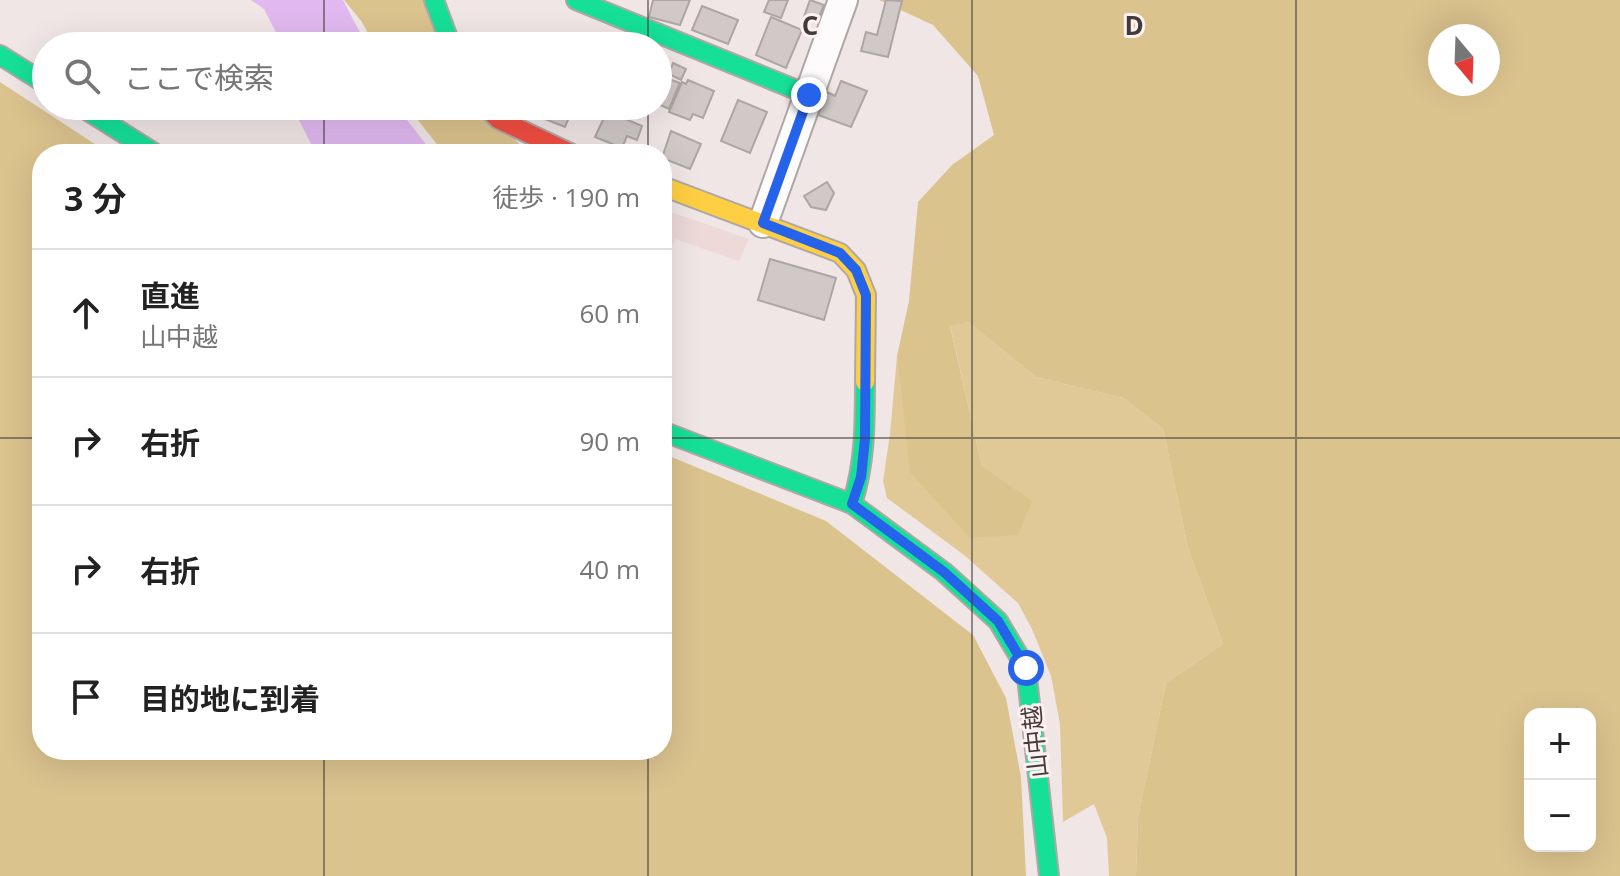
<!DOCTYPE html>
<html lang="ja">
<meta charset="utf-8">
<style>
body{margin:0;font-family:"Open Sans","Noto Sans JP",sans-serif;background:#f6f6f6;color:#222}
.controls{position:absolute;right:24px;bottom:24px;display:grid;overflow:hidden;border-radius:16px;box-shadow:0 8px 32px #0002}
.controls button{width:72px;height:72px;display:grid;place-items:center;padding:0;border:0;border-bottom:2px solid #e0e0e0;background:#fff;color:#222;font:40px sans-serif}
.compass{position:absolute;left:1428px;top:24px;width:72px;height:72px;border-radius:50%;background:#fff;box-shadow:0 8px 32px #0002;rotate:161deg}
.stop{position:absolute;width:24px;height:24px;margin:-18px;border:6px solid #2563eb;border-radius:50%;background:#fff}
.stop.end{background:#2563eb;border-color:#fff;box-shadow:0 2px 8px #0008}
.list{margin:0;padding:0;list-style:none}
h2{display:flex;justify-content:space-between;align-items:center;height:104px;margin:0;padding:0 32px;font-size:34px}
h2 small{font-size:26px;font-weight:400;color:#767676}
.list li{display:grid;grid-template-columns:52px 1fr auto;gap:24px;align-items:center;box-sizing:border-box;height:128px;padding:0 32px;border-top:2px solid #e0e0e0}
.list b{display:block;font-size:30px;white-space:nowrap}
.list p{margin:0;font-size:26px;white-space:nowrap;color:#767676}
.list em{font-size:26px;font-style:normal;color:#767676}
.icon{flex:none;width:44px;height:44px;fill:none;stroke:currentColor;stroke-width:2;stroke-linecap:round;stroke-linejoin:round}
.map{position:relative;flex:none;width:1620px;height:876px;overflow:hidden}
.search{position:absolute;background:#fff;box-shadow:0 8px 32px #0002;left:32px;top:32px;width:640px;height:88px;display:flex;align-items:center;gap:20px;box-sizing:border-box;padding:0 28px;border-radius:44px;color:#767676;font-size:30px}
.panel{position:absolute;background:#fff;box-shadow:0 8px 32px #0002;left:32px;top:144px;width:640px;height:616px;border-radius:32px}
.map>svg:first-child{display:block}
</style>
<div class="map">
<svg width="1620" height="876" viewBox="0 0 1620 876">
<rect width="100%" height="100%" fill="#f0e6e5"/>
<polygon fill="#ecd9d8" points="662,209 749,239 739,261 675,239 662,269"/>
<polygon fill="#e0c997" points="968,322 1036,377 1123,398 1163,429 1188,548 1223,644 1166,683 1138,817 1136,876 1109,876 1107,838 1094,804 1063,822 1060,724 1051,676 1032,629 1018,603 964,555 887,498 883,481 890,434 897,356 911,472 982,466 950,325"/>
<g fill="#dbc38e" fill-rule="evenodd">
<polygon points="344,0 425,0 442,46 375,46 362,22"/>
<path d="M879,0H1620V876H1136L1138,817L1166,683L1223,644L1188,548L1163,429L1123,398L1036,377L968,322L950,326L982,466L1032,501L1018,535L970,538L910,472L897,356L909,301L918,202L952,165L994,135L978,76L933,25ZM1440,36H1488V84H1440ZM1530,714H1590V846H1530Z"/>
<polygon points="0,82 110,154 42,154 42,750 662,750 662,453 826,521 973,635 1006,698 1021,777 1026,876 0,876"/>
<polygon points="407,106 480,106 530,154 436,154 439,147"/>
</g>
<g fill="#e1b9f0">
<polygon points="251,0 343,0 367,46 283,46 264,9"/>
<polygon points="292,106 396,106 429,148 424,154 316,154"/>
</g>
<g fill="#d0c9c7" stroke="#ada6a4" stroke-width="2">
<polygon points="653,0 690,0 680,25 649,17"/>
<polygon points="769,0 788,0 781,18 764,12"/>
<polygon points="810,0 824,5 817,22 804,17"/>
<polygon points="886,0 902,1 888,57 861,51 866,32 877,35"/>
<polygon points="702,6 738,20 728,44 692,30"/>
<polygon points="771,17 802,30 786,68 756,55"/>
<polygon points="569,39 586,46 561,46 563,40 567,41"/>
<polygon points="673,63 686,69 681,80 669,74"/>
<polygon points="669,79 680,83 669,109 658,104"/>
<polygon points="688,80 714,91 703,118 693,114 690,120 669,112 682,82 686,84"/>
<polygon points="841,81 867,91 851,127 818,115 827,92 835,96"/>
<polygon points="738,100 767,112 750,153 721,141"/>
<polygon points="535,106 574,106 565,127 532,114"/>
<polygon points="607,111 642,126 637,140 627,136 622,148 595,137"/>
<polygon points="671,131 701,144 690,169 662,158"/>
<polygon points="827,182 834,193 826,210 811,207 804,196"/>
<polygon points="770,259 836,278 824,320 758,300"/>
</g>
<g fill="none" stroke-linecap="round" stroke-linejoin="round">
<g stroke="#afa7a6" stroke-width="32">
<polyline id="street" points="763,223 843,0"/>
</g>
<g stroke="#afa7a6" stroke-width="22">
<g id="fast">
<polyline points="434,0 451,46"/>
<polyline points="576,0 809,95"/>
<polyline points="0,55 46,84"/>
<polyline points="80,106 156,154"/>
<polyline points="662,431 852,504 944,572 998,621 1026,668 1049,876"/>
<path d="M852,504C865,464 865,424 865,382"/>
</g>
</g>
<g stroke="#afa7a6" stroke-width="22">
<polyline id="slow" points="662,186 840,253 856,270 866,295 865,382"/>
</g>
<g stroke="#afa7a6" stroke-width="22">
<polyline id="jam" points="485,106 498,119 572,154"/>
</g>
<use href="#street" stroke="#fdfbfb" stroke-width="28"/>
<use href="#fast" stroke="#16e098" stroke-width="18"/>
<use href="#slow" stroke="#ffcf43" stroke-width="18"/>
<use href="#jam" stroke="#f24e42" stroke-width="18"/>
</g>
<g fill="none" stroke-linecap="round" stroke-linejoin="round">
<polyline stroke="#2563eb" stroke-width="10" points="809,95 763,223 840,253 856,270 866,295 865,439 861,477 852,504 944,572 998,621 1026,668"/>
</g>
<path fill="none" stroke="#423b3b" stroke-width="2" stroke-opacity="0.55" d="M324,0V46M648,0V46M972,0V876M1296,0V876M324,106V154M648,106V154M0,438H42M662,438H1620M324,750V876M648,750V876"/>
<g text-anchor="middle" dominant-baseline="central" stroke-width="6" stroke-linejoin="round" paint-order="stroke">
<g font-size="24" fill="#423b3b" stroke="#fff1f0">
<text transform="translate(1034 742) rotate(-96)">山中越</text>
</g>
</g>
<g font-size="26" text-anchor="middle" font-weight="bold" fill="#423b3b" stroke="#fff1f0" stroke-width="6" stroke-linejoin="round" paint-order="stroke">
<text x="810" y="35">C</text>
<text x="1134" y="35">D</text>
</g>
</svg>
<div class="controls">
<button>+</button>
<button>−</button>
</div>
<svg class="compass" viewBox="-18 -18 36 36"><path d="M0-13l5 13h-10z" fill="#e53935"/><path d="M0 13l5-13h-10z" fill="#767676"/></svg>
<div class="stop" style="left:1026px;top:668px"></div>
<div class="stop end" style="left:809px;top:95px"></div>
<div class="search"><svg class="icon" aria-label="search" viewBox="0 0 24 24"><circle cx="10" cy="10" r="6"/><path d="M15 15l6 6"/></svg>ここで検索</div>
<section class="panel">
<h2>3 分<small>徒歩 · 190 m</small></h2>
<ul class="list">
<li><svg class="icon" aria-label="ahead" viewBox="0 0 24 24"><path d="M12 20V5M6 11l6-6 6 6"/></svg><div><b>直進</b><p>山中越</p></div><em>60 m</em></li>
<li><svg class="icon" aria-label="right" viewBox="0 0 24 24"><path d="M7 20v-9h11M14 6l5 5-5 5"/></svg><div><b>右折</b></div><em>90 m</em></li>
<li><svg class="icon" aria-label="right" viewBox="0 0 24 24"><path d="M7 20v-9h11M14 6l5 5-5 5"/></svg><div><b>右折</b></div><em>40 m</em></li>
<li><svg class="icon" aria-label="arrive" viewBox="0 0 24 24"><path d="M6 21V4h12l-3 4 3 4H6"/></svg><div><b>目的地に到着</b></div></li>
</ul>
</section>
</div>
